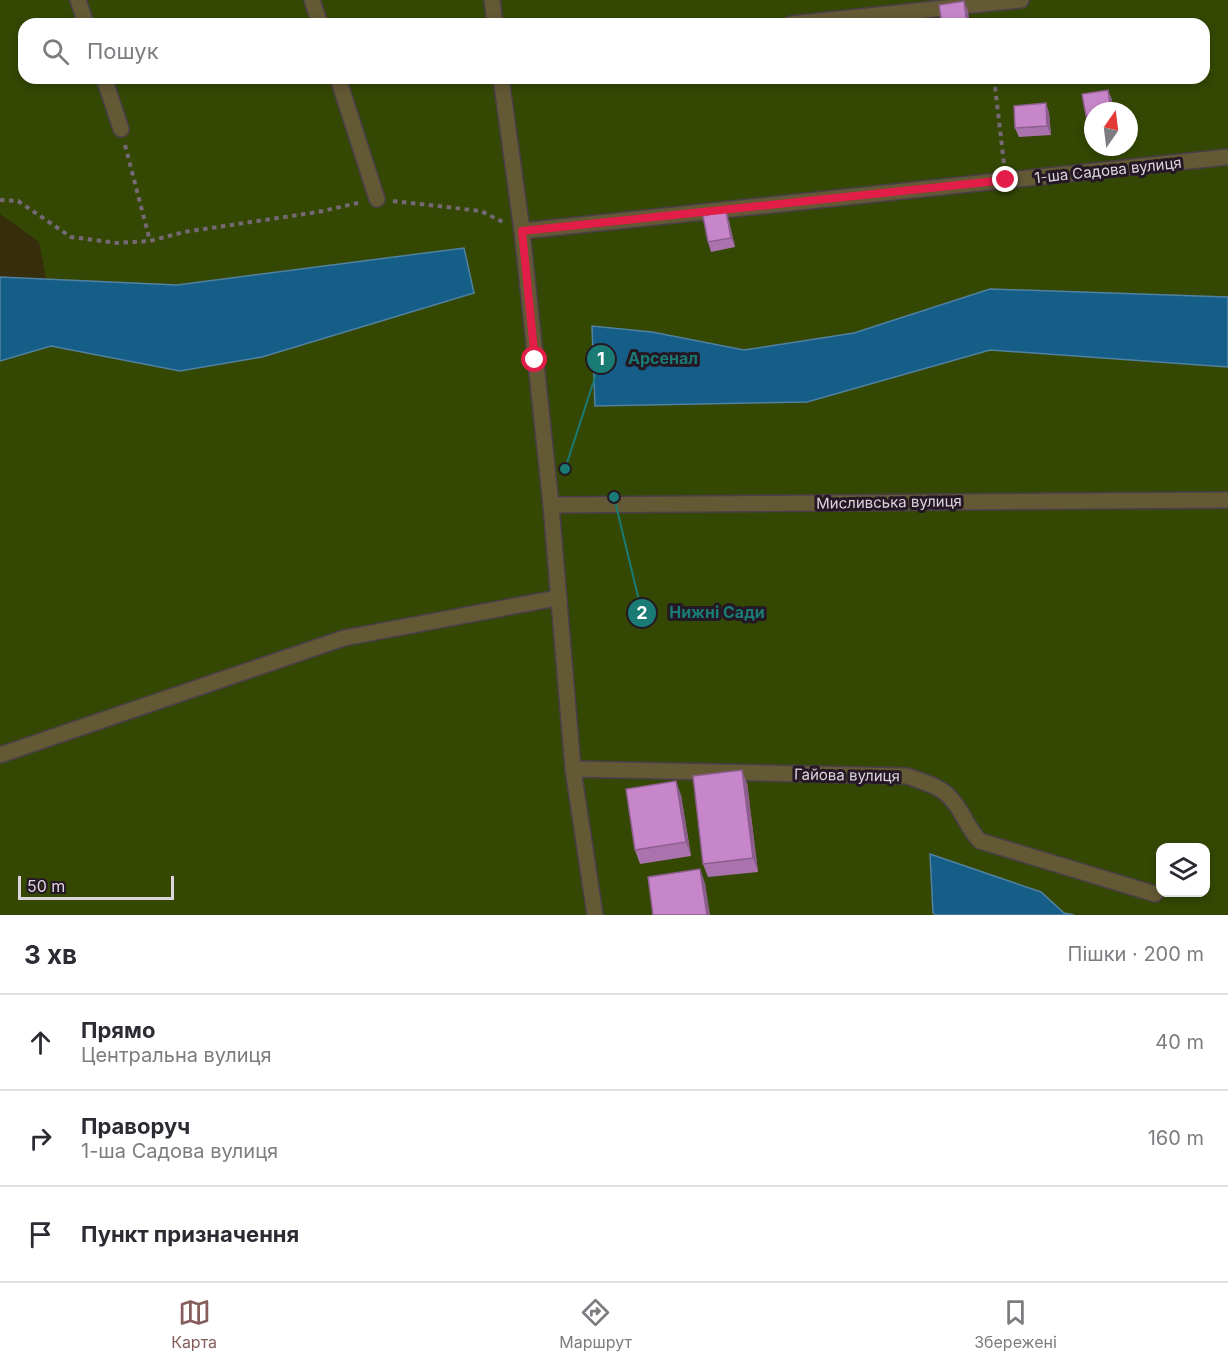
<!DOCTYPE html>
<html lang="uk">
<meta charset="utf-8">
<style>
body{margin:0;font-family:Inter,sans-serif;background:#f7f7f7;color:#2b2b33}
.controls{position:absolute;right:18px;bottom:18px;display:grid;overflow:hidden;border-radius:12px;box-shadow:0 3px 9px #0003}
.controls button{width:54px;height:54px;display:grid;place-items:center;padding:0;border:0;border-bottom:2px solid #e1e1e2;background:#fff;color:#2b2b33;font:30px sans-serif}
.compass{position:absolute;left:1084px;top:102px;width:54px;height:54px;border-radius:50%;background:#fff;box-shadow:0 3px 9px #0003;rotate:14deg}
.scale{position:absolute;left:18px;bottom:15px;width:156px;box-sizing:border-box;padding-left:6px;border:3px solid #ddd4dd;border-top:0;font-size:16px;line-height:21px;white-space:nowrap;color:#ddd4dd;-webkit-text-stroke:4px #241824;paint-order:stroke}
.stop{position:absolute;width:18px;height:18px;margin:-14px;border:4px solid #e11d48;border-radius:50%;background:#fff}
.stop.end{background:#e11d48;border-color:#fff;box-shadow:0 2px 6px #0008}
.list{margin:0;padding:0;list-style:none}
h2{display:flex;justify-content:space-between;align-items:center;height:78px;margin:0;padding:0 24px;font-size:26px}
h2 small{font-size:20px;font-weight:400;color:#7c7c81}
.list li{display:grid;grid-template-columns:39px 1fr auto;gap:18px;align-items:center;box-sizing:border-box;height:96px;padding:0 24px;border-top:2px solid #e1e1e2}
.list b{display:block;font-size:22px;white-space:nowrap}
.list p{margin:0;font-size:20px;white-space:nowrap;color:#7c7c81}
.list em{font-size:20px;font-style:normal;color:#7c7c81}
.icon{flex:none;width:33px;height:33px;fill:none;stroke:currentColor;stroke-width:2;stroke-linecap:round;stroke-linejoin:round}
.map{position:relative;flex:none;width:1228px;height:915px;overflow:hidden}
.search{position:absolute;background:#fff;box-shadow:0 3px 9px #0003;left:18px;right:18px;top:18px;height:66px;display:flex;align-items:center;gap:15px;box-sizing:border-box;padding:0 21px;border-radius:18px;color:#7c7c81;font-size:22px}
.sheet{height:366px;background:#fff}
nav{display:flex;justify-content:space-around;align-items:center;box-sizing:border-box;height:84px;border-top:2px solid #e1e1e2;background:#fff;font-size:16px;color:#7c7c81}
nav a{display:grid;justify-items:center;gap:3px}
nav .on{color:#855e5b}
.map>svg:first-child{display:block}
</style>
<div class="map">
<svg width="1228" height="915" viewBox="0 0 1228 915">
<rect width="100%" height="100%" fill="#2e212e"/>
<path fill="#344803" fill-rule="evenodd" d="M0,0H1228V915H0ZM24,24H1204V78H24ZM1093,111H1129V147H1093ZM1160,848H1206V892H1160Z"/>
<polygon fill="#352d0c" points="0,214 39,242 46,279 0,277"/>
<g fill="#155e88" stroke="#5181a2" stroke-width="1.5">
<polygon points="464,248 474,293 262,357 180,371 51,346 0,361 0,277 177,285"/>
<polygon points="990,289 1228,297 1228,367 990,350 807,402 595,406 592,326 652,332 744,350 854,333"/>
<polygon points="930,854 1041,892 1064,913 1074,915 936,915 933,913"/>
</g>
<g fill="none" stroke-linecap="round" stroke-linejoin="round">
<g stroke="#4a3e4a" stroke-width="18">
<g id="minor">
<polyline points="78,0 86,24"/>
<polyline points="312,0 320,24"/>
<polyline points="791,24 1021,0"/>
<polyline points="104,78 121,129"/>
<polyline points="338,78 377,199"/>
<polyline points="522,231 1228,157"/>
<polyline points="551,505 1228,500"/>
<polyline points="0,755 344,638 557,598"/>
<path d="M573,769L907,776C923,782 942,786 953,801C964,814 968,829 980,841L1155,894"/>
</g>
</g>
<g stroke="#4a3e4a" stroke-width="18">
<g id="tertiary">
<polyline points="492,0 495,24"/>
<polyline points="501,78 522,231 551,505 573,769 595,915"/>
</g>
</g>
<g stroke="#746974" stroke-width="4" stroke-dasharray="4.5 4.5" stroke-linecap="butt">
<polyline points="994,78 1004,164"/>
<polyline points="125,145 150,241"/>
<polyline points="0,200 18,201 71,237 117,243 150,241 184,232 318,212 362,202"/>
<polyline points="393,201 481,211 505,223"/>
</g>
<use href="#minor" stroke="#635935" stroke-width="15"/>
<use href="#tertiary" stroke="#635935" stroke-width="15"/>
</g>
<g fill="#ab73ad">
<polygon points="1108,90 1112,100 1113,111 1093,111 1093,125 1089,125 1086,116 1082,94"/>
<polygon points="1046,103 1049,113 1051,135 1019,137 1015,128"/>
<polygon points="729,221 735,247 711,252 708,242"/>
<polygon points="747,783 758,872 708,877 703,864"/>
<polygon points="681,795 691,856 640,864 635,850"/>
</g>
<g fill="#8b5e8d">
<polygon points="964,1 968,11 970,24 967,24"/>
<polygon points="1108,90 1112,100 1113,111 1111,111"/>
<polygon points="1046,103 1049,113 1051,135 1047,126"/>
<polygon points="726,211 729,221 735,247 731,238"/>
<polygon points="742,770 747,783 758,872 753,858"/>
<polygon points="676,781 681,795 691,856 686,842"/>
<polygon points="700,869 705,883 710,915 707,915"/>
</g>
<g fill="#c786c9" stroke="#8b5e8d" stroke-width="1.5">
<polygon points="964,1 967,24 942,24 939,5"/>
<polygon points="1108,90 1111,111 1093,111 1093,115 1086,116 1082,94"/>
<polygon points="1046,103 1047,126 1015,128 1014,106"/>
<polygon points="726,211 731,238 708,242 703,216"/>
<polygon points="742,770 753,858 703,864 693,776"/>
<polygon points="676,781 686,842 635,850 626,789"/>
<polygon points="700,869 707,915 653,915 648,877"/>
</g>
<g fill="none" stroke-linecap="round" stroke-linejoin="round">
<polyline stroke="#e11d48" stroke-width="8" points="535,360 522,231 1006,180"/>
</g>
<g text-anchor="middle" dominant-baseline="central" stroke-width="6" stroke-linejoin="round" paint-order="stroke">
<g font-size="15" fill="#ddd4dd" stroke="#241824">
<text transform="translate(1108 170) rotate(-6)">1-ша Садова вулиця</text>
<text transform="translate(889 502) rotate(-1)">Мисливська вулиця</text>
<text transform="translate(847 775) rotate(1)">Гайова вулиця</text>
</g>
</g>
<path fill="none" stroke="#197b74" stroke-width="2" d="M565 469L601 359M614 497L642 613"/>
<g fill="#197b74" stroke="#241824" stroke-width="2">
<circle cx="565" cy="469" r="6"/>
<circle cx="614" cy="497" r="6"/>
<circle cx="601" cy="359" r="15"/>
<circle cx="642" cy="613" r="15"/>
</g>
<g font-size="18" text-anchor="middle" font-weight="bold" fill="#fff">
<text x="601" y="365">1</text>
<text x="642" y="619">2</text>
</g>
<g font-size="16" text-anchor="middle" font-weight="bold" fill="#197b74" stroke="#241824" stroke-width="6" stroke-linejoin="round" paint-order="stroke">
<text x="663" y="364">Арсенал</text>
<text x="717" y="618">Нижні Сади</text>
</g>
</svg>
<div class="controls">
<button><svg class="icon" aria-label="layers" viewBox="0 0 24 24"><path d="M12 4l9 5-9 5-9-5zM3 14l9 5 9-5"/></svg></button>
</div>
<svg class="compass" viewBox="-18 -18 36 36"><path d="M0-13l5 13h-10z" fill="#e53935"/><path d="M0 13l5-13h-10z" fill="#7c7c81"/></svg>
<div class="scale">50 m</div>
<div class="stop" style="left:535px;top:360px"></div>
<div class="stop end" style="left:1006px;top:180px"></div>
<div class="search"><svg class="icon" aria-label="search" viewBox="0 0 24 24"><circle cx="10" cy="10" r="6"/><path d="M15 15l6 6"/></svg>Пошук</div>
</div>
<section class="sheet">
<h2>3 хв<small>Пішки · 200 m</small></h2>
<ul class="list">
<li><svg class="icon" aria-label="ahead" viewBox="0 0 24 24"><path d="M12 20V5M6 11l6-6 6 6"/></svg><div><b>Прямо</b><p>Центральна вулиця</p></div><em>40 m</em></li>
<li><svg class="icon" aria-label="right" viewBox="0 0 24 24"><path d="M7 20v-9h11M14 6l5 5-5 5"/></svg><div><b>Праворуч</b><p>1-ша Садова вулиця</p></div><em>160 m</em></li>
<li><svg class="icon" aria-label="arrive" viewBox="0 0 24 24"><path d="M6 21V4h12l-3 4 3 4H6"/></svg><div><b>Пункт призначення</b></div></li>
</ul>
</section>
<nav>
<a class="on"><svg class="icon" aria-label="map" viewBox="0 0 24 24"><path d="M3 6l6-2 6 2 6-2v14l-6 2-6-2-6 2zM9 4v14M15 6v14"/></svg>Карта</a>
<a><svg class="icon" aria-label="directions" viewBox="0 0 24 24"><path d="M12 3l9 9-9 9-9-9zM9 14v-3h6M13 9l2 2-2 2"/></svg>Маршрут</a>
<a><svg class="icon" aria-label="saved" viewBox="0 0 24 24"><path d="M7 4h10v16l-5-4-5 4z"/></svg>Збережені</a>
</nav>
